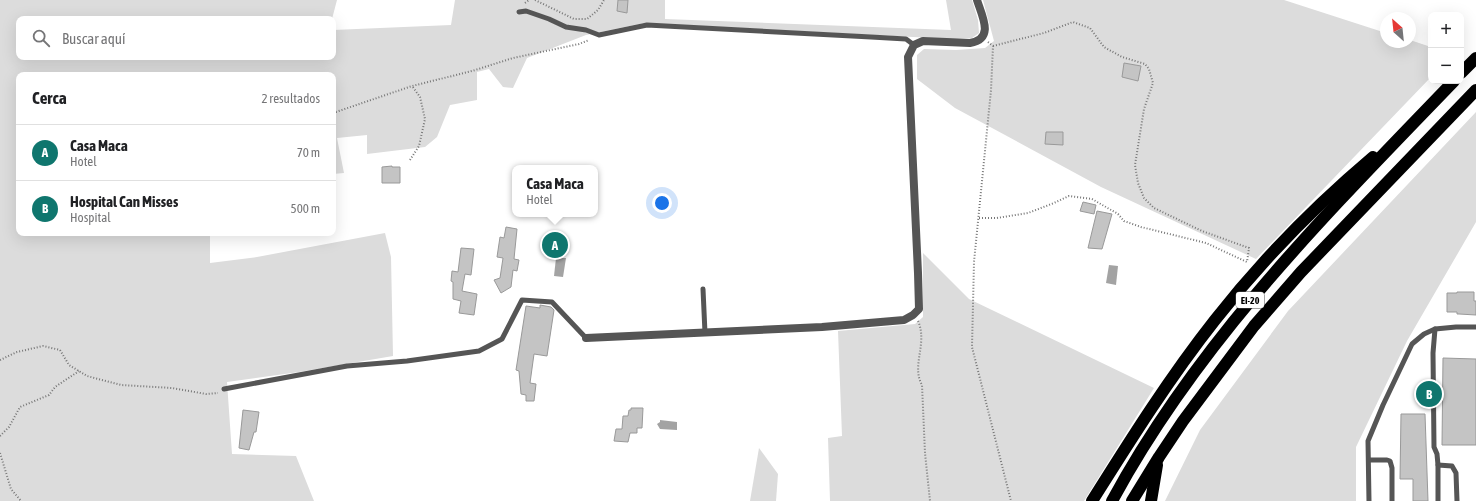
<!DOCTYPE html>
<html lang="es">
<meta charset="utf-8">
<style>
body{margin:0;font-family:"Asap Condensed",sans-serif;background:#f2f2f2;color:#202124}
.controls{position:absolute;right:12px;top:12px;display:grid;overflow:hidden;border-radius:8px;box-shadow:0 4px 16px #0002}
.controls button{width:36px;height:36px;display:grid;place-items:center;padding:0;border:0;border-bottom:1px solid #e0e0e0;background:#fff;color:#202124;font:20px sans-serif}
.compass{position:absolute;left:1380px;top:12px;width:36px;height:36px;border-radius:50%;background:#fff;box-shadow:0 4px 16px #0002;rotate:333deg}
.you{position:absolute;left:662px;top:203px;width:14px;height:14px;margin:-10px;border:3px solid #fff;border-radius:50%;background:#1a73e8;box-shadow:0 0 0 6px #1a73e833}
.badge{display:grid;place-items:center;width:26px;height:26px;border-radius:50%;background:#0f766e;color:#fff;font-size:13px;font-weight:700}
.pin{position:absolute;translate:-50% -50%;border:2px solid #fff;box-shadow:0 1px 4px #0006}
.popup{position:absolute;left:512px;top:165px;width:86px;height:52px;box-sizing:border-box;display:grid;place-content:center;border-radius:8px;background:#fff;filter:drop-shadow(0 1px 3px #0005);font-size:13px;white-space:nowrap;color:#757577}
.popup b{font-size:15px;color:#202124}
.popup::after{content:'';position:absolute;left:50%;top:100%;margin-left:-8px;border:8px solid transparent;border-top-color:#fff}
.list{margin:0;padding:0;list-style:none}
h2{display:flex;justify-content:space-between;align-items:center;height:52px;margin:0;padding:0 16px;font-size:17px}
h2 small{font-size:13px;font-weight:400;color:#757577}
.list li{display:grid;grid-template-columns:26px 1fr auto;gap:12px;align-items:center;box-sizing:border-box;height:56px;padding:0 16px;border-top:1px solid #e0e0e0}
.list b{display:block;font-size:15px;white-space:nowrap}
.list p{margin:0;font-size:13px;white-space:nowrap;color:#757577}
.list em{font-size:13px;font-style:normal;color:#757577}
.icon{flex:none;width:22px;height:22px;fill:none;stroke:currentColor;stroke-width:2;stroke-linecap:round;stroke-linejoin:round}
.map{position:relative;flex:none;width:1476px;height:501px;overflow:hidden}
.search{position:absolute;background:#fff;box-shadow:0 4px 16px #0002;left:16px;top:16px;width:320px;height:44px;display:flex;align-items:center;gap:10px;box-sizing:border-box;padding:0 14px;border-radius:8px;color:#757577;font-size:15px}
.panel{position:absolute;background:#fff;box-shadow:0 4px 16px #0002;left:16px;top:72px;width:320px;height:164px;border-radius:8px}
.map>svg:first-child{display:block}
</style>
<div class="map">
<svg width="1476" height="501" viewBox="0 0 1476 501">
<rect width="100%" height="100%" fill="#fff"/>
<g fill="#dcdcdc">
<polygon points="0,0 337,0 332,19 19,19 19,57 333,57 333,30 451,25 455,0 665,0 665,19 951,30 946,0 972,0 978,20 979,33 972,38 952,39 644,23 586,35 527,58 513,88 503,87 489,69 477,72 477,100 450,105 437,137 425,147 367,154 367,135 337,138 344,173 333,174 333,75 19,75 19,233 210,233 210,263 257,257 385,233 391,257 393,356 299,372 227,382 232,454 296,456 314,501 0,501"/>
<polygon points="983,0 1284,0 1386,33 1386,42 1410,42 1410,40 1431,47 1431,77 1256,259 1101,187 955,108 917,79 917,55 924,49 956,50 985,48 994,41"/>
<polygon points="1476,112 1476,222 1407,341 1356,447 1356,501 1165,501 1200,430 1288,311"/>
<polygon points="923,253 969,299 1154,388 1084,501 830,501 828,438 842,436 838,331 915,324 923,317"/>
<polygon points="759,448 778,474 776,501 750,501"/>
</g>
<g fill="#a3a3a3">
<polygon points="556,258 566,258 563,277 554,276"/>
<polygon points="1109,265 1118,266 1116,285 1106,283"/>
<polygon points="660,420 677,422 677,430 660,429 657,424 660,422"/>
</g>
<g fill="#c4c4c4" stroke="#999">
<polygon points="618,0 628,0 627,13 617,11"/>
<polygon points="1124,63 1141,66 1138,81 1122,77"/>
<polygon points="1046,132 1063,132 1063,145 1045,144"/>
<polygon points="392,166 392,167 400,167 400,183 382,183 382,167"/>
<polygon points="1083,202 1096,205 1094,214 1080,211"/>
<polygon points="1097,211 1112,214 1102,249 1088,248"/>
<polygon points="506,227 517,229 514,259 519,260 517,271 513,270 511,287 501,293 494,280 500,278 503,258 497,257 500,237 504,238"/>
<polygon points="461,248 474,249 471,275 465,274 462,291 477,294 474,315 459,313 461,301 453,299 453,282 451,281 452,271 458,272"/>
<polygon points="1457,292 1474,292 1474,301 1476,301 1476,315 1459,314 1457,314 1457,312 1447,312 1447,293 1457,293"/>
<polygon points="540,305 551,307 554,310 547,356 534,354 530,383 536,384 534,401 526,401 526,395 521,394 519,371 516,370 526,306 540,308"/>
<polygon points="1443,358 1476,359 1476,445 1442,445"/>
<polygon points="631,408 643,408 642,428 637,428 637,433 630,433 628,442 614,441 616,429 622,429 623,416 628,416 629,410 631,410"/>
<polygon points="243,410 259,412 256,432 254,432 249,450 239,448"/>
<polygon points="1401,414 1425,414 1428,501 1413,501 1413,479 1400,479"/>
</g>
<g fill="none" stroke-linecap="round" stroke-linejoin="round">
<g stroke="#777" stroke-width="2" stroke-dasharray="1 2" stroke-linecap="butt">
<polyline points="535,0 574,19 587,19 598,10 604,0"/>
<polyline points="525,3 529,0"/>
<polyline points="988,42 993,46 991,90 974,262 972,347 1011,501"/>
<polyline points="993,46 1044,33 1073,22 1090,28 1104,47 1122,57 1145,64 1149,69 1153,83 1144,109 1135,165 1138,183 1144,198 1154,208 1202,231 1249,248 1247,262"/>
<polyline points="333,113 412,86 472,71 513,58 579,44 589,40"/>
<polyline points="410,160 419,146 425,119 420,97 412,86"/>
<polyline points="979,218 997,218 1028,213 1054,203 1069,196 1092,199 1118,214 1124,221 1141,227 1206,243 1247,262"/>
<path d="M918,321C928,343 911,366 922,385L925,453L930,501"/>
<polyline points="0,360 17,352 43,346 60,350 69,365 87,376 121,385 172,388 206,394 218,393"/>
<polyline points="0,436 9,427 20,407 49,395 55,387 79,371"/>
<polyline points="0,453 11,489 21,501"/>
</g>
<g stroke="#555" stroke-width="5">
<polyline points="519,12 526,11 549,19 566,27 586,30 599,35 647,25 871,37 906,39 914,45"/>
<polyline points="703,289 705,333"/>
<polyline points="1435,329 1433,353 1434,447 1437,454 1438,465"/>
<polyline points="224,389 347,366 407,361 479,351 502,339 522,300 552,302 586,338"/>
<polyline points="1369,460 1387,460 1390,461 1392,468 1392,501"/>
<polyline points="1369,501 1368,441 1383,405 1412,344 1424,334 1435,329 1456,327 1476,327"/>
<polyline points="1438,501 1438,465 1452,466 1456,473 1457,501"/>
</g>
<path stroke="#555" stroke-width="8" d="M586,338L822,327L904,320L913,315L919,309L918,273L908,57L914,45L923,41L970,43C995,39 982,16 977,0"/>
<g stroke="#000" stroke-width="12">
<polyline points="1461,73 1476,58"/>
<path d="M1092,501C1131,439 1170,377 1215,320C1262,260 1315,206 1373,157"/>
<path d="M1112,501C1199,340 1328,212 1454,81"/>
<polyline points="1132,501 1159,457 1183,421 1254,326 1301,272 1476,90"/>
<polyline points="1151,501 1157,465"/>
</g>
</g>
<g text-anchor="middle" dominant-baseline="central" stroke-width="3" stroke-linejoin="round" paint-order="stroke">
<rect fill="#fff" stroke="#4c4c4c" stroke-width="1" x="1236" y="292" width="28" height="16" rx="3"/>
<g font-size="10" font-weight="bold" fill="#000">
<text x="1250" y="300">EI-20</text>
</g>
</g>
</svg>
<div class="controls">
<button>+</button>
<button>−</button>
</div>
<svg class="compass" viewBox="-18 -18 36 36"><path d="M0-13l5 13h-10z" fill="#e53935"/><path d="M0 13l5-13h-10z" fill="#757577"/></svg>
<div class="you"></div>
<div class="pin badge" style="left:555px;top:245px">A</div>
<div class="popup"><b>Casa Maca</b>Hotel</div>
<div class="pin badge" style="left:1429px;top:394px">B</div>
<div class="search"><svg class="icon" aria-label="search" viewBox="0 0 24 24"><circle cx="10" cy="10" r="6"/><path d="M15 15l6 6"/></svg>Buscar aquí</div>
<section class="panel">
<h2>Cerca<small>2 resultados</small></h2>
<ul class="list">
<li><span class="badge">A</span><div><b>Casa Maca</b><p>Hotel</p></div><em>70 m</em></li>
<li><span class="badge">B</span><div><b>Hospital Can Misses</b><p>Hospital</p></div><em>500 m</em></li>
</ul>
</section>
</div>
